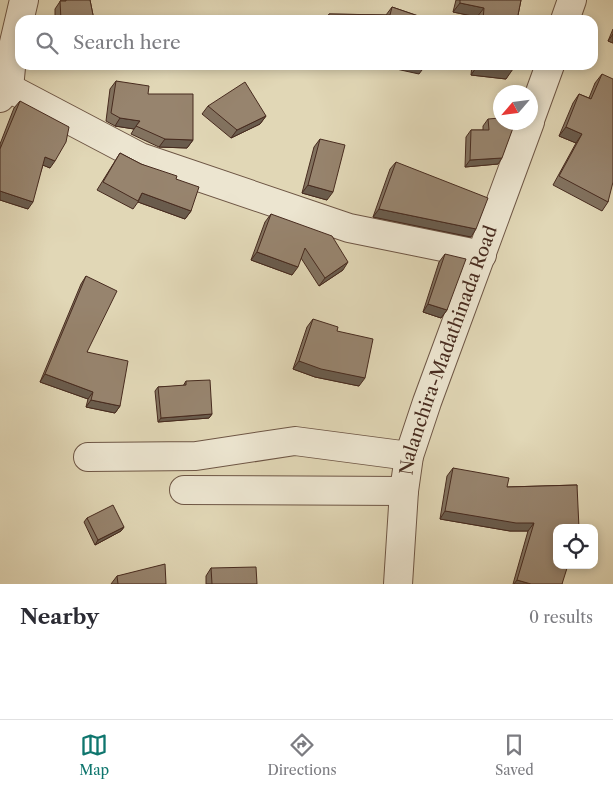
<!DOCTYPE html>
<style>
body{margin:0;font-family:"Libre Caslon Text",serif;background:#f2f2f3;color:#2b2b33}
.controls{position:absolute;right:15px;bottom:15px;display:grid;overflow:hidden;border-radius:10px;box-shadow:0 2px 8px #0003}
.controls button{width:45px;height:45px;display:grid;place-items:center;padding:0;border:0;border-bottom:1px solid #e1e1e2;background:#fff;color:#2b2b33;font:25px sans-serif}
.compass{position:absolute;left:493px;top:85px;width:45px;height:45px;border-radius:50%;background:#fff;box-shadow:0 2px 8px #0003;rotate:242deg}
.list{margin:0;padding:0;list-style:none}
h2{display:flex;justify-content:space-between;align-items:center;height:65px;margin:0;padding:0 20px;font-size:21px}
h2 small{font-size:16px;font-weight:400;color:#7c7c81}
.icon{flex:none;width:28px;height:28px;fill:none;stroke:currentColor;stroke-width:2;stroke-linecap:round;stroke-linejoin:round}
.map{position:relative;flex:none;width:613px;height:584px;overflow:hidden}
.search{position:absolute;background:#fff;box-shadow:0 2px 8px #0003;left:15px;right:15px;top:15px;height:55px;display:flex;align-items:center;gap:12px;box-sizing:border-box;padding:0 18px;border-radius:15px;color:#7c7c81;font-size:19px}
.sheet{height:135px;background:#fff}
nav{display:flex;justify-content:space-around;align-items:center;box-sizing:border-box;height:70px;border-top:1px solid #e1e1e2;background:#fff;font-size:14px;color:#7c7c81}
nav a{display:grid;justify-items:center;gap:2px}
nav .on{color:#0f766e}
.map>svg:first-child{display:block}
</style>
<div class="map">
<svg width="613" height="584" viewBox="0 0 613 584">
<rect width="100%" height="100%" fill="#e1d7b6"/>
<filter id="stains"><feTurbulence type="fractalNoise" baseFrequency=".004" numOctaves="4"/><feColorMatrix values="0 0 0 0 .2 0 0 0 0 .09 0 0 0 0 .02 0 0 0 .5 -.17"/></filter>
<radialGradient id="worn" r=".72"><stop offset=".6" stop-color="#630" stop-opacity="0"/><stop offset="1" stop-color="#630" stop-opacity=".3"/></radialGradient>
<g fill="none" stroke-linecap="round" stroke-linejoin="round">
<g stroke="#6e5645" stroke-width="30">
<g id="minor">
<polyline points="9,88 140,157 349,228 482,255"/>
<polyline points="0,98 9,88 13,47 24,0"/>
<polyline points="88,457 196,456 295,441 409,456"/>
<polyline points="184,490 404,491"/>
</g>
</g>
<g stroke="#6e5645" stroke-width="30">
<g id="tertiary">
<polyline points="565,20 572,0"/>
<polyline points="530,120 550,65"/>
<path id="s1" d="M398,584L404,491L409,456L427,402L530,122"/>
</g>
</g>
<use href="#minor" stroke="#ece5d0" stroke-width="28"/>
<use href="#tertiary" stroke="#ece5d0" stroke-width="28"/>
</g>
<g fill="#82725f" stroke="#472b1f">
<polygon points="61,0 90,0 94,20 55,20 55,9"/>
<polygon points="456,0 521,0 517,20 477,20 477,17 453,12"/>
<polygon points="392,7 430,20 325,20 329,14 386,15"/>
<polygon points="613,29 613,43 608,41"/>
<polygon points="472,65 513,65 506,79 471,75"/>
<polygon points="602,74 608,202 602,211 553,185 576,143 559,136 573,103 579,94 589,98 595,83"/>
<polygon points="116,81 148,94 193,140 187,148 159,147 131,134 134,129 115,126 106,121 110,89"/>
<polygon points="20,101 50,168 43,165 28,209 0,200 0,144 14,108"/>
<polygon points="208,106 266,116 260,124 231,138 202,114"/>
<polygon points="488,119 498,164 465,167 466,137 471,130 483,130 483,126"/>
<polygon points="320,139 327,200 302,193 314,147"/>
<polygon points="120,153 141,164 176,179 191,211 185,219 138,202 133,209 97,190"/>
<polygon points="396,162 471,237 373,217 390,169"/>
<polygon points="271,214 343,270 319,286 301,258 292,275 251,260 265,222"/>
<polygon points="445,254 447,310 441,318 423,312 439,262"/>
<polygon points="86,276 87,352 120,406 115,413 86,407 88,399 40,382 81,284"/>
<polygon points="313,319 359,386 315,377 293,369 307,327"/>
<polygon points="186,381 212,414 209,418 158,422 155,391 158,387 183,386"/>
<polygon points="453,468 507,487 577,485 562,584 513,584 528,531 510,531 440,519 447,476"/>
<polygon points="87,518 124,527 121,531 95,545 84,522"/>
<polygon points="211,568 257,584 206,584 206,576"/>
<polygon points="117,576 166,584 111,584"/>
</g>
<g fill="#6a5c4d" stroke="#472b1f">
<polygon points="460,3 484,8 477,17 453,12"/>
<polygon points="613,34 613,43 608,41"/>
<polygon points="378,65 420,65 425,66 419,74"/>
<polygon points="478,65 513,69 506,79 471,75"/>
<polygon points="266,116 260,124 231,138 237,130"/>
<polygon points="120,118 140,121 134,129 115,126"/>
<polygon points="566,127 582,134 576,143 559,136"/>
<polygon points="165,139 193,140 187,148 159,147"/>
<polygon points="45,157 55,161 50,168 40,164"/>
<polygon points="502,158 498,164 465,167 470,160"/>
<polygon points="308,185 333,192 327,200 302,193"/>
<polygon points="0,191 33,202 28,209 0,200"/>
<polygon points="142,193 191,211 185,219 138,202"/>
<polygon points="379,209 476,229 471,237 373,217"/>
<polygon points="257,252 298,267 292,275 251,260"/>
<polygon points="348,262 343,270 319,286 325,278"/>
<polygon points="428,304 447,310 441,318 423,312"/>
<polygon points="299,361 365,378 359,386 315,377 293,369"/>
<polygon points="45,374 93,392 88,399 40,382"/>
<polygon points="91,400 120,406 115,413 86,407"/>
<polygon points="212,414 209,418 158,422 161,418"/>
<polygon points="445,511 534,523 528,531 510,531 440,519"/>
<polygon points="124,527 121,531 95,545 98,540"/>
<polygon points="517,580 531,584 514,584"/>
</g>
<g fill="#97846e" stroke="#472b1f">
<polygon points="66,0 90,0 94,20 61,20 60,1 66,1"/>
<polygon points="460,0 521,0 517,20 483,20 484,8 460,3"/>
<polygon points="392,7 430,20 329,20 329,14 390,15"/>
<polygon points="478,65 513,65 513,69"/>
<polygon points="602,74 613,79 613,182 608,202 559,176 582,134 566,127 579,94 591,99"/>
<polygon points="116,81 149,86 148,94 193,94 193,140 165,139 136,126 140,121 120,118 111,113"/>
<polygon points="245,82 266,116 237,130 208,106"/>
<polygon points="20,101 69,127 66,142 55,161 45,157 33,202 0,191 0,149"/>
<polygon points="500,118 500,122 513,122 513,128 502,158 470,160 471,130 489,130 488,119"/>
<polygon points="320,139 345,145 333,192 308,185"/>
<polygon points="120,153 141,164 177,176 176,179 199,187 191,211 142,193 138,201 103,182"/>
<polygon points="396,162 488,198 476,229 379,209"/>
<polygon points="271,214 332,236 348,262 325,278 305,248 298,267 257,252"/>
<polygon points="445,254 466,259 447,310 428,304"/>
<polygon points="86,276 117,291 87,352 128,361 120,406 91,400 93,392 45,374"/>
<polygon points="313,319 338,327 337,331 373,339 365,378 321,369 299,361"/>
<polygon points="210,380 212,414 161,418 158,387 186,385 186,381"/>
<polygon points="453,468 509,478 507,487 577,485 579,528 557,528 557,565 568,565 562,584 531,584 517,580 534,523 516,523 445,511"/>
<polygon points="113,505 124,527 98,540 87,518"/>
<polygon points="165,564 166,584 118,584 117,576"/>
<polygon points="256,567 257,584 212,584 211,568"/>
</g>
<g text-anchor="middle" dominant-baseline="central" stroke-width="4" stroke-linejoin="round" paint-order="stroke">
<g font-size="18" fill="#472b1f" stroke="#ece5d0">
<text stroke="none"><textPath href="#s1" startOffset="241">Nalanchira-Madathinada Road</textPath></text>
</g>
</g>
<rect width="100%" height="100%" filter="url(#stains)"/>
<rect width="100%" height="100%" fill="url(#worn)"/>
</svg>
<div class="controls">
<button><svg class="icon" aria-label="locate" viewBox="0 0 24 24"><circle cx="12" cy="12" r="6"/><path d="M12 2v4M12 18v4M2 12h4M18 12h4"/></svg></button>
</div>
<svg class="compass" viewBox="-18 -18 36 36"><path d="M0-13l5 13h-10z" fill="#e53935"/><path d="M0 13l5-13h-10z" fill="#7c7c81"/></svg>
<div class="search"><svg class="icon" aria-label="search" viewBox="0 0 24 24"><circle cx="10" cy="10" r="6"/><path d="M15 15l6 6"/></svg>Search here</div>
</div>
<section class="sheet">
<h2>Nearby<small>0 results</small></h2>
<ul class="list">
</ul>
</section>
<nav>
<a class="on"><svg class="icon" aria-label="map" viewBox="0 0 24 24"><path d="M3 6l6-2 6 2 6-2v14l-6 2-6-2-6 2zM9 4v14M15 6v14"/></svg>Map</a>
<a><svg class="icon" aria-label="directions" viewBox="0 0 24 24"><path d="M12 3l9 9-9 9-9-9zM9 14v-3h6M13 9l2 2-2 2"/></svg>Directions</a>
<a><svg class="icon" aria-label="saved" viewBox="0 0 24 24"><path d="M7 4h10v16l-5-4-5 4z"/></svg>Saved</a>
</nav>
